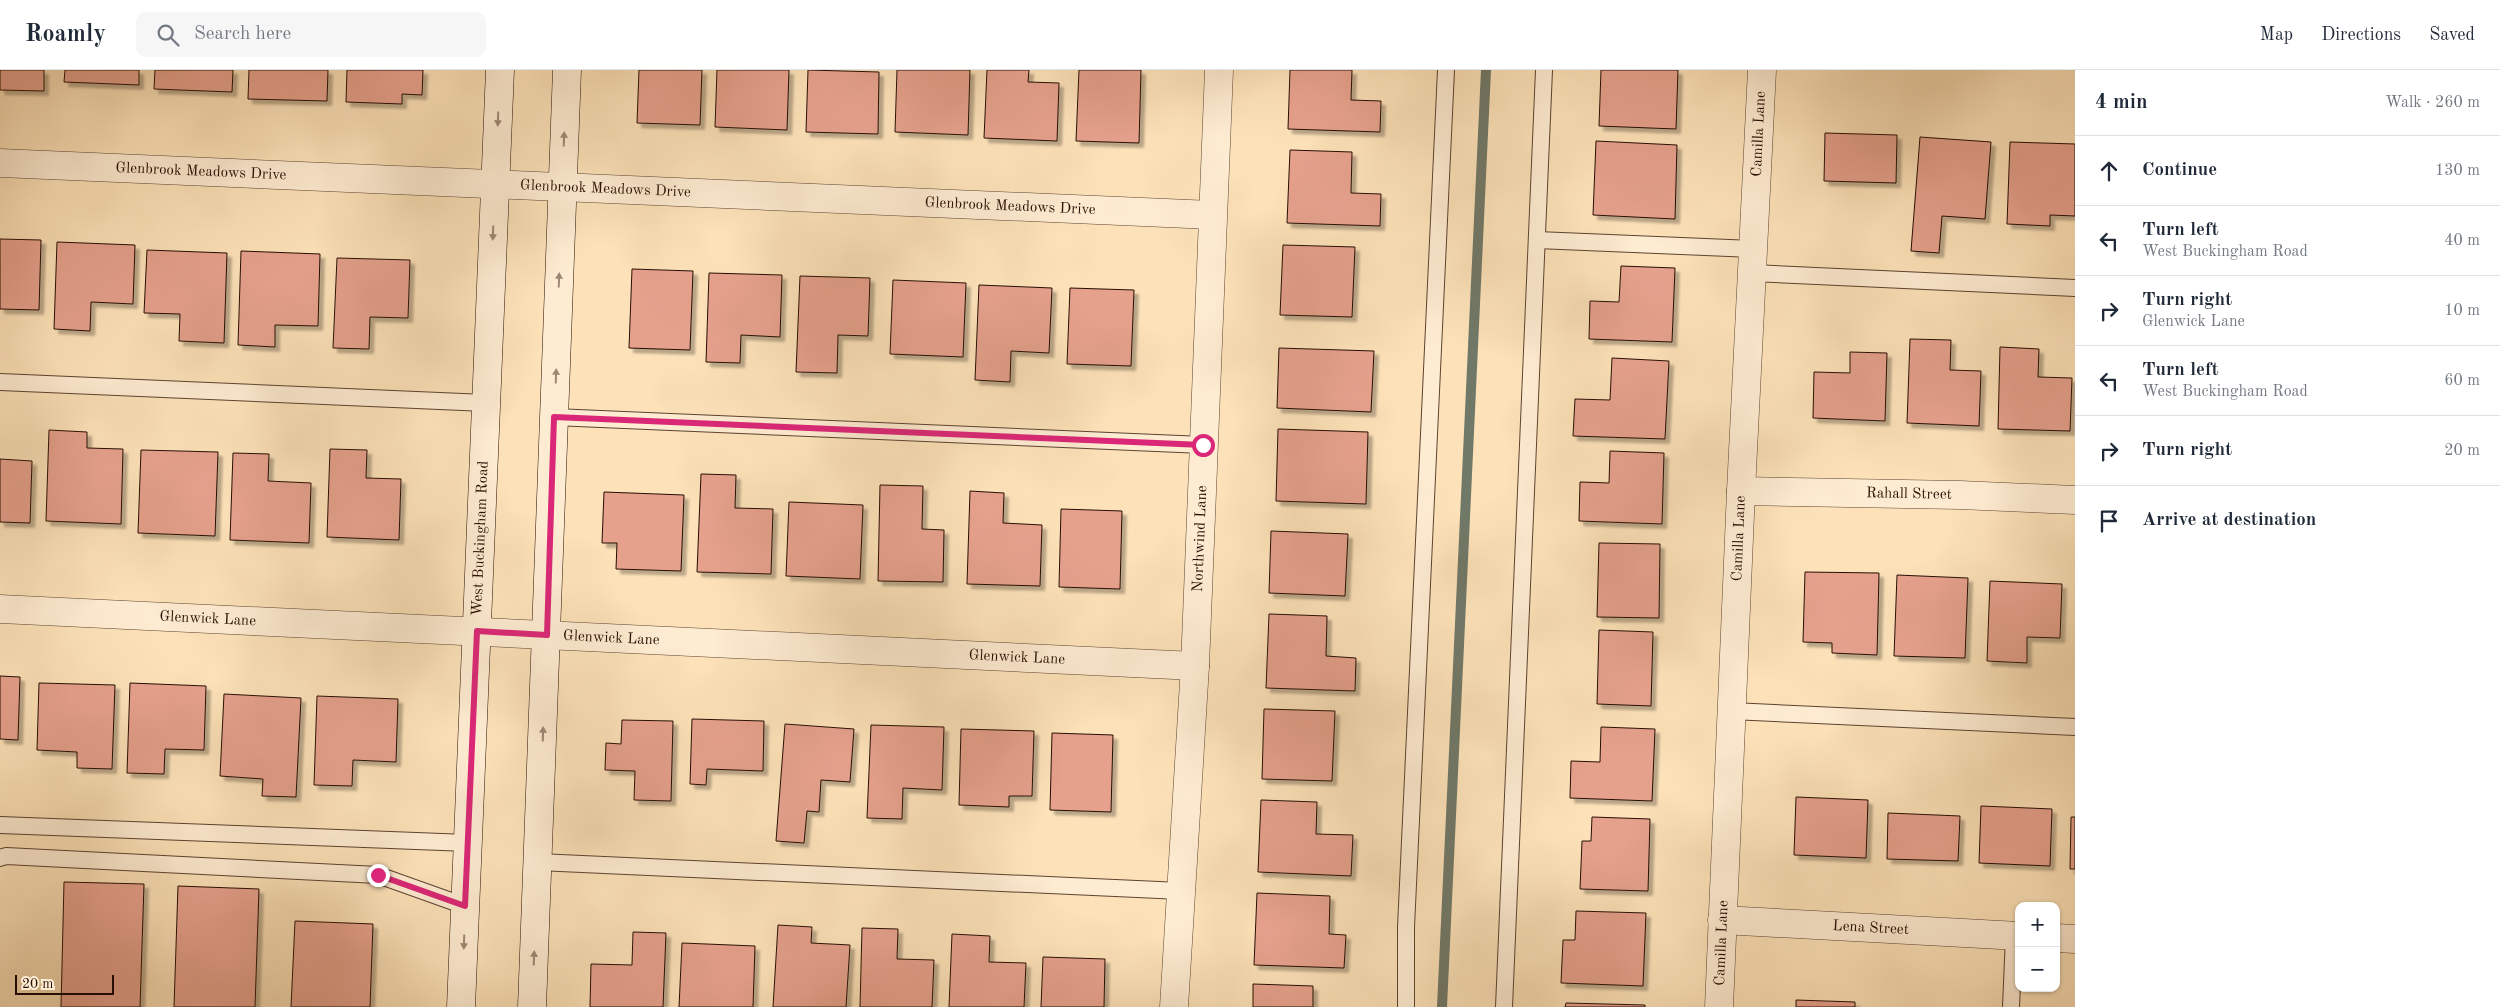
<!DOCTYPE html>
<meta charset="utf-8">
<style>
body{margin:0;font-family:"Old Standard TT",serif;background:#f6f6f7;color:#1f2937}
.controls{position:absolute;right:15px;bottom:15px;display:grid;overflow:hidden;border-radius:10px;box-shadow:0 1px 4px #0004}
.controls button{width:45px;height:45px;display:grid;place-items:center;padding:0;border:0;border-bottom:1px solid #e0e1e3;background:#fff;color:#1f2937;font:25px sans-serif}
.scale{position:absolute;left:15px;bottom:12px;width:99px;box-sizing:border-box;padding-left:5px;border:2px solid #270e03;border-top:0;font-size:14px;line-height:18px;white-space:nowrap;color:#270e03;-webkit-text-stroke:4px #feecd2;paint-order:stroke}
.stop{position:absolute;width:15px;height:15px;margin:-11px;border:4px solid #db2777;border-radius:50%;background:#fff}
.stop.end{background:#db2777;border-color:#fff;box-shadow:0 1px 5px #0008}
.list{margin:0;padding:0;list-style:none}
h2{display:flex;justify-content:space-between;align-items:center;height:65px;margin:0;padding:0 20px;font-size:21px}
h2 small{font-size:16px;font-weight:400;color:#747a83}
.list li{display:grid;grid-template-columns:32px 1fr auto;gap:15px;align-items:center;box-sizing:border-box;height:70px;padding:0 20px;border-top:1px solid #e0e1e3}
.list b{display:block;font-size:19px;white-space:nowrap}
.list p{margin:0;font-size:16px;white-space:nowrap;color:#747a83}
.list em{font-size:16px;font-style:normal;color:#747a83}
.icon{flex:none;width:28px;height:28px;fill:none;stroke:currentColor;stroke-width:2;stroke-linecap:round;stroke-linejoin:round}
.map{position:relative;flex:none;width:2075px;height:937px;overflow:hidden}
header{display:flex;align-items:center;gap:30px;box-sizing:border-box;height:70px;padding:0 25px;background:#fff;border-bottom:1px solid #e0e1e3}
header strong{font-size:24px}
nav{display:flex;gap:28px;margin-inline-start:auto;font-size:18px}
.search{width:350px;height:45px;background:#f6f6f7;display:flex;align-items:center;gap:12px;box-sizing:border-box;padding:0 18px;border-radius:10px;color:#747a83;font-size:19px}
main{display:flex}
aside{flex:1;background:#fff}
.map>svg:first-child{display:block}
</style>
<header>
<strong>Roamly</strong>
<div class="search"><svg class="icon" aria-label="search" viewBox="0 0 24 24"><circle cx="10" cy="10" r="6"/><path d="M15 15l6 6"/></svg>Search here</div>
<nav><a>Map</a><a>Directions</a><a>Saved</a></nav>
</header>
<main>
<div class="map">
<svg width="2075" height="937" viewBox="0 0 2075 937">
<defs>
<filter id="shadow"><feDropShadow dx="4.5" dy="4.5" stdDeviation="1" flood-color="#0004"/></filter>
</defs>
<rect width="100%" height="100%" fill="#fde2b9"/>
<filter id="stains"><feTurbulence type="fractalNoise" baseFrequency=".004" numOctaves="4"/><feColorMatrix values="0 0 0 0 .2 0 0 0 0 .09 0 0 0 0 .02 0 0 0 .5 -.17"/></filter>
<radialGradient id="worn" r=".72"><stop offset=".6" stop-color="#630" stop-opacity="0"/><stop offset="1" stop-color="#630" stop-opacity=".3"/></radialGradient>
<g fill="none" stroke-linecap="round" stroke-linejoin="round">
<polyline stroke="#707868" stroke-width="10" points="1442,937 1486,0"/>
</g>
<g fill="#e6a18d" stroke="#270e03" filter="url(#shadow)">
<polygon points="0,0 44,0 44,21 0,20"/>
<polygon points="65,0 139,0 139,15 64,12"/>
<polygon points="155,0 233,0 232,22 154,19"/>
<polygon points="249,0 328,0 327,31 248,29"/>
<polygon points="347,0 423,0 422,25 402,24 402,34 346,32"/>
<polygon points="639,0 702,0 700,55 637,53"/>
<polygon points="717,0 789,0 787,60 715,57"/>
<polygon points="808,0 879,2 878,64 806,62"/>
<polygon points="897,0 970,0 968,65 895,62"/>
<polygon points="987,0 1029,0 1028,12 1059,13 1057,71 984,68"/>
<polygon points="1079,0 1141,0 1139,73 1076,71"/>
<polygon points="1290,0 1352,0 1351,30 1381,31 1380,62 1288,59"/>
<polygon points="1601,0 1678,0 1676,59 1599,56"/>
<polygon points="1825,63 1897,65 1896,113 1824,111"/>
<polygon points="1920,67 1991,72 1985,149 1942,146 1939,183 1911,181"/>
<polygon points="1596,71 1677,75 1675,149 1593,145"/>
<polygon points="2010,72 2075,74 2075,146 2050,145 2050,156 2007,154"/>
<polygon points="1290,80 1352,82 1351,123 1381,124 1380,156 1287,153"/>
<polygon points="0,169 41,170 39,240 0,239"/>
<polygon points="57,172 135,175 133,234 91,232 90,261 54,259"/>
<polygon points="1283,175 1355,177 1352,247 1280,245"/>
<polygon points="147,180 227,183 224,273 179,271 180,244 144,243"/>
<polygon points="241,181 320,184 318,256 275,255 275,277 238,275"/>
<polygon points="337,188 410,190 408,248 370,247 369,279 333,278"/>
<polygon points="1621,196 1675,198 1672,272 1589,269 1590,231 1619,232"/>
<polygon points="632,199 693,201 690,280 629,278"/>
<polygon points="709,203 782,205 780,267 741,265 740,293 706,292"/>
<polygon points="800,206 870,208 868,266 838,265 837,303 796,302"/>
<polygon points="893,210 966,213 963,287 890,284"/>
<polygon points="979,215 1052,218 1049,283 1011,281 1010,312 975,310"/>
<polygon points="1070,218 1134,220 1131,296 1067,294"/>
<polygon points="1910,269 1951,270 1950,300 1981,301 1979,356 1907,353"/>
<polygon points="2000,277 2039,279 2038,307 2072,308 2070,361 1998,359"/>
<polygon points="1279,278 1374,281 1371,342 1277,338"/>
<polygon points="1850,282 1887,283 1885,351 1813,348 1814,302 1850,303"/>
<polygon points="1612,288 1669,291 1665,369 1573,366 1575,329 1610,330"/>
<polygon points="1278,359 1368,362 1366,434 1276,431"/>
<polygon points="49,360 87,362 87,378 123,379 121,454 46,451"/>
<polygon points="330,379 367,380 366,408 401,409 399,470 327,467"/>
<polygon points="141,380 218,382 215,466 138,463"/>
<polygon points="1610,381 1664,383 1662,454 1579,451 1580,412 1609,413"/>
<polygon points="233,383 269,384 268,411 311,413 309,473 230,470"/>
<polygon points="0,389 32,391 30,453 0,452"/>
<polygon points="701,404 736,405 735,438 773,439 771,504 697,502"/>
<polygon points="880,415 923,416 922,459 944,460 943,512 878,511"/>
<polygon points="970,421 1004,423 1003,453 1042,455 1040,516 967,514"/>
<polygon points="604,422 684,425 681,501 616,499 617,473 602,473"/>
<polygon points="789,432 863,435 860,509 786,506"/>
<polygon points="1061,439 1122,441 1120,519 1059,517"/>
<polygon points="1271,461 1348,464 1345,526 1269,523"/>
<polygon points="1599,473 1660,474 1659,548 1597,547"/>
<polygon points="1805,502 1879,503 1877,585 1832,583 1832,573 1803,572"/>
<polygon points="1897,505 1968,508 1965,588 1894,586"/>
<polygon points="1990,511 2062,514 2060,568 2027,567 2027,593 1987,591"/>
<polygon points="1269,544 1327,546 1326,586 1356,588 1355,621 1266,618"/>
<polygon points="1599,560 1653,562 1651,636 1597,634"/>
<polygon points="0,606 20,607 18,670 0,669"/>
<polygon points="39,613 115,615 112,699 77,698 77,682 37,680"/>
<polygon points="130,613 206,616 204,680 165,679 164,704 127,703"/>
<polygon points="224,624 301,628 296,727 262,726 263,709 220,706"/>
<polygon points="317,626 398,629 396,692 353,690 352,716 314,715"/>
<polygon points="1264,639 1335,641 1332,711 1262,709"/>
<polygon points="692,649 764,651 763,701 707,699 706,715 690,714"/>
<polygon points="622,650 673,651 671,731 634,730 635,701 605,700 606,673 621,674"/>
<polygon points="785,654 854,659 850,712 821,710 819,742 807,741 804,773 776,771"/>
<polygon points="871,655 944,657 942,720 903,718 902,749 867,748"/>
<polygon points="1601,657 1655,659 1652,731 1570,728 1571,691 1600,692"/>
<polygon points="961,659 1034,661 1032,726 1009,726 1009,737 959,735"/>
<polygon points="1052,663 1113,665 1111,742 1050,740"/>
<polygon points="1796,727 1868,730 1866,788 1794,785"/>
<polygon points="1261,730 1317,732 1316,764 1353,765 1351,806 1258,802"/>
<polygon points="1981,736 2052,739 2050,796 1979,793"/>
<polygon points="1888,743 1960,746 1958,791 1887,789"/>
<polygon points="1592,747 1650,749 1648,821 1580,819 1582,771 1591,771"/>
<polygon points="2071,747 2075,747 2075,799 2070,799"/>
<polygon points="64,812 144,814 140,937 61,937"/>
<polygon points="178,816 259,819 255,937 174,937"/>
<polygon points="1257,823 1330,826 1329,864 1346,865 1344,898 1254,895"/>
<polygon points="1576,841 1646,843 1643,916 1561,913 1563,870 1575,870"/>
<polygon points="295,851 373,854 370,937 291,937"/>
<polygon points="778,855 812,857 811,873 850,875 846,937 773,937"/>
<polygon points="862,858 898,859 897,889 934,890 932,937 860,937"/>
<polygon points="633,862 666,863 663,937 590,937 591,894 632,895"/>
<polygon points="952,864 990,866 989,892 1026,893 1024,937 949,937"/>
<polygon points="682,873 755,876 753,937 679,937"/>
<polygon points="1043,887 1105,889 1104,937 1041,937"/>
<polygon points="1253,914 1313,916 1313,937 1253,937"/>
<polygon points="1796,930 1855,932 1855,937 1796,937"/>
<polygon points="1566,933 1645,935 1645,937 1565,937"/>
</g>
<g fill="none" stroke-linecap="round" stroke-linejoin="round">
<g stroke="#5c4330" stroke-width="18">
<g id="service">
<polyline points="1537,170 1753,179"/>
<polyline points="1752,203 2075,218"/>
<polyline points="0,312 486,333"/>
<polyline points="554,347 1203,375"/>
<polyline points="1731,641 2075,657"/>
<polyline points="0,755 468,773"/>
<polyline points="0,788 6,786 378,805 465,836"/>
<polyline points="538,792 1181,821"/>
<polyline points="1406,937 1406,857 1446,0"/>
<polyline points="1504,937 1544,0"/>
<polyline points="2011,937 2014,866"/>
</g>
</g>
<g stroke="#5c4330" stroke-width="29">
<g id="minor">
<path id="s1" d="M0,93L1212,145"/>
<path id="s2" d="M1741,421L1960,425L2075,430"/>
<path id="s3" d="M0,539L1195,596"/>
<path id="s4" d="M1722,850L2019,866"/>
<polyline points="2056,868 2075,869"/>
<path id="s5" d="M1174,937L1195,596L1219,0"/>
<path id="s6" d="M1719,937L1741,421L1762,0"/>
</g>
</g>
<g stroke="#270e03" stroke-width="29">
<g id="secondary">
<path id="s7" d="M461,937L500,0"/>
<polyline points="532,937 567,0"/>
</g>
</g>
<use href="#service" stroke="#feecd2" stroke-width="16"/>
<use href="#minor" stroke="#feecd2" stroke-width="28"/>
<use href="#secondary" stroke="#feecd2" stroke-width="28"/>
</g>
<defs><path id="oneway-solid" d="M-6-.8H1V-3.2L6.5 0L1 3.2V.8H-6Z" transform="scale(1.25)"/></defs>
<g fill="#9d8875">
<use href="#oneway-solid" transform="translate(498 49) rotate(92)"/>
<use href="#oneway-solid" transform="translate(564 69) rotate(-88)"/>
<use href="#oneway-solid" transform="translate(493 163) rotate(92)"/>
<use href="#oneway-solid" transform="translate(559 210) rotate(-88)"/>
<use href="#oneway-solid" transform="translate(556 306) rotate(-88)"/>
<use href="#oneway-solid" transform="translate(543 664) rotate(-88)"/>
<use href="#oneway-solid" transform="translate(464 872) rotate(92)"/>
<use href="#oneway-solid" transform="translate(534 888) rotate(-88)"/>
</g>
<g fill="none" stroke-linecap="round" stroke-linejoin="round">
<polyline stroke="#db2777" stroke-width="6" points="378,805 465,836 477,561 547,565 554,347 1203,375"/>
</g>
<g text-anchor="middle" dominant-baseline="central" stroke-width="5" stroke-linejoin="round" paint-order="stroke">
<g font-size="15" fill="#270e03" stroke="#feecd2">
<text stroke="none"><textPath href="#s6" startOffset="874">Camilla Lane</textPath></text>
<text stroke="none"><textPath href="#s1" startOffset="201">Glenbrook Meadows Drive</textPath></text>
<text stroke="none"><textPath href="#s1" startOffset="606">Glenbrook Meadows Drive</textPath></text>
<text stroke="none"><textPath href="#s1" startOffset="1011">Glenbrook Meadows Drive</textPath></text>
<text stroke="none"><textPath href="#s2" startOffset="168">Rahall Street</textPath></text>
<text stroke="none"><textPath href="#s7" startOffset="469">West Buckingham Road</textPath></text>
<text stroke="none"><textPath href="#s6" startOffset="469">Camilla Lane</textPath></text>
<text stroke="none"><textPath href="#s5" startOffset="469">Northwind Lane</textPath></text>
<text stroke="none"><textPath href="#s3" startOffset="208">Glenwick Lane</textPath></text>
<text stroke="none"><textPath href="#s3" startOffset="612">Glenwick Lane</textPath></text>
<text stroke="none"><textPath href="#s3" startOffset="1018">Glenwick Lane</textPath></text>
<text stroke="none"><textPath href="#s4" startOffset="149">Lena Street</textPath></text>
<text stroke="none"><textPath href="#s6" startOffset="64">Camilla Lane</textPath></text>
</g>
</g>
<rect width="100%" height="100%" filter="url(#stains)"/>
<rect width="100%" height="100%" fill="url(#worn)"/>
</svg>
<div class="controls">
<button>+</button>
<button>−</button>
</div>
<div class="scale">20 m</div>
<div class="stop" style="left:1203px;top:375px"></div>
<div class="stop end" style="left:378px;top:805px"></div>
</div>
<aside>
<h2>4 min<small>Walk · 260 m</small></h2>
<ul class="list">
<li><svg class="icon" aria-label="ahead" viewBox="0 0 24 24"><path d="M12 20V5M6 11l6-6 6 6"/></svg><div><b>Continue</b></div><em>130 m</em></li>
<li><svg class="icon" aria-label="left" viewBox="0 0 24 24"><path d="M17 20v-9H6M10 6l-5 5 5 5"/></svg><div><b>Turn left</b><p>West Buckingham Road</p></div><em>40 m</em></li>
<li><svg class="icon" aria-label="right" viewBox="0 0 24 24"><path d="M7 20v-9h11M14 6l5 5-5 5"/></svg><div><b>Turn right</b><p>Glenwick Lane</p></div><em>10 m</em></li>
<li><svg class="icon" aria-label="left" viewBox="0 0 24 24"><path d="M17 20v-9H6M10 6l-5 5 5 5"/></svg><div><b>Turn left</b><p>West Buckingham Road</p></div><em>60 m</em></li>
<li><svg class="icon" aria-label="right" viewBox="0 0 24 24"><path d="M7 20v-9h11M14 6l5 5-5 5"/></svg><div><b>Turn right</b></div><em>20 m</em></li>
<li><svg class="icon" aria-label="arrive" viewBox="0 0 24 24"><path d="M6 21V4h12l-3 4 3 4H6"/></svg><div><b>Arrive at destination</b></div></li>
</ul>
</aside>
</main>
